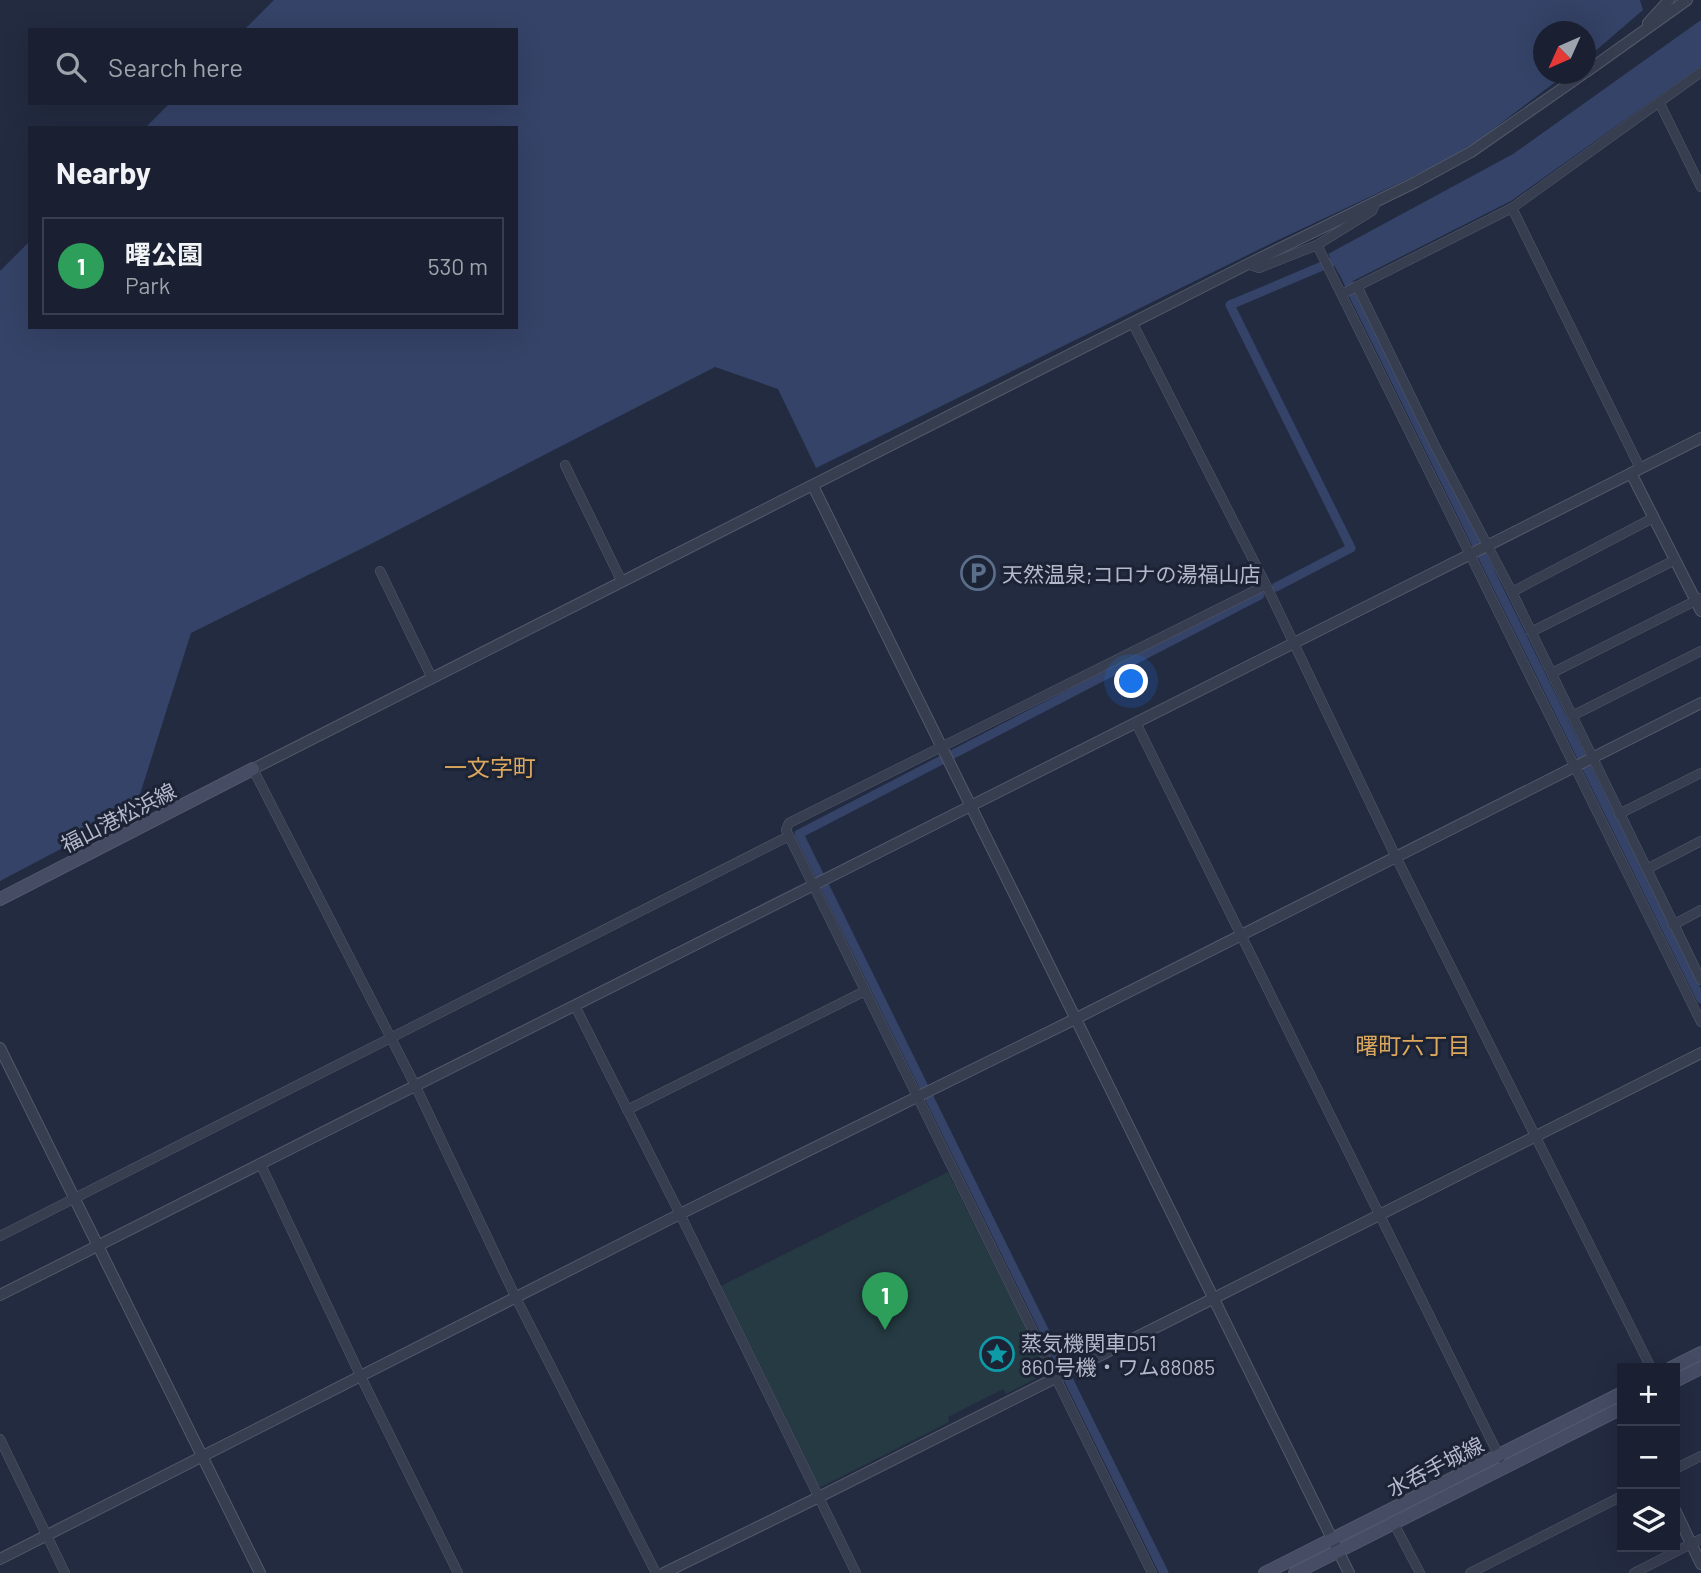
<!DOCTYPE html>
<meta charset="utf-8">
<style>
body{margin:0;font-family:Barlow,"Noto Sans JP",sans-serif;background:#272d3d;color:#f1f3f6}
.controls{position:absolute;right:21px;bottom:21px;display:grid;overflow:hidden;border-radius:0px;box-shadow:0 7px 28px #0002}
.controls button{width:63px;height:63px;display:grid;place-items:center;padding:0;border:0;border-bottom:2px solid #383e4d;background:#1a2031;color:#f1f3f6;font:35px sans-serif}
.compass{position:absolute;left:1533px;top:21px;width:63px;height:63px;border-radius:50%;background:#1a2031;box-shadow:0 7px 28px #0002;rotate:225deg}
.you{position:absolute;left:1132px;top:682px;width:24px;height:24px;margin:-18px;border:5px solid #fff;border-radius:50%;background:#1a73e8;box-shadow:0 0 0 10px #1a73e833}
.badge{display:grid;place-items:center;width:46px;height:46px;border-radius:50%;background:#85a1ff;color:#fff;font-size:23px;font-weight:700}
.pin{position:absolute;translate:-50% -58px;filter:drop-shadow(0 2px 4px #0008)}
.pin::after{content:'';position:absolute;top:37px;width:24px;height:21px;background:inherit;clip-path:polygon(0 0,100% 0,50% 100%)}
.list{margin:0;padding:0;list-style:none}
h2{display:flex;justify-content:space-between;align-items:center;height:91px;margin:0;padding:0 28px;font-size:30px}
h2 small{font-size:23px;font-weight:400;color:#9fa3ab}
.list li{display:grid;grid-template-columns:46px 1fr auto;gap:21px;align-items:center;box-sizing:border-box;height:98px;margin:0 14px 14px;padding:0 14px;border:2px solid #383e4d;border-radius:0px}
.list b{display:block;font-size:26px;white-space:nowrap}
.list p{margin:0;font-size:23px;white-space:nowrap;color:#9fa3ab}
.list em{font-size:23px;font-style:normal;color:#9fa3ab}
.icon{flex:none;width:38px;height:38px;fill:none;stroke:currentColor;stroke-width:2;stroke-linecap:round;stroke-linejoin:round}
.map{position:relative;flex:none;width:1701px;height:1573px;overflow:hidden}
.search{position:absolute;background:#1a2031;box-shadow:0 7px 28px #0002;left:28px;top:28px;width:490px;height:77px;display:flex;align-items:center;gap:18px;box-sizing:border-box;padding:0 24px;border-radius:0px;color:#9fa3ab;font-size:26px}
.panel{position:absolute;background:#1a2031;box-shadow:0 7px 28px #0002;left:28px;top:126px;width:490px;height:203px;border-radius:0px}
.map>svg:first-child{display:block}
</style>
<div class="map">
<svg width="1701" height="1573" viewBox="0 0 1701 1573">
<rect width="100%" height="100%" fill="#232b41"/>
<polygon fill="#253a42" points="948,1172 1047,1370 1045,1374 1006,1394 1003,1389 948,1417 949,1422 823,1486 819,1486 721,1286"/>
<g fill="#354368">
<polygon points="274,0 1640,0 1643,10 1586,59 1586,32 1544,32 1544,74 1566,74 1484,136 1446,161 1274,242 816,468 778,389 715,367 367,546 191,633 135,810 0,881 0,271 30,241 30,327 516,327 516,128 145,128 170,103 516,103 516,30 244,30"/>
<polygon points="1701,20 1701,66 1511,201 1345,285 1328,254 1513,154"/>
</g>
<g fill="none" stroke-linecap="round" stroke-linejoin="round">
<g stroke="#354368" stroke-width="9">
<polyline points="1344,272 1353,294 1701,999"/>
<polyline points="1276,587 1351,548 1230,305 1339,259"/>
<polyline points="1164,1573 799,834 1260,595"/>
</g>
<g stroke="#52596b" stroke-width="10">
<g id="minor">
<polyline points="1659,102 1701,187"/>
<polyline points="1512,208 1640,468"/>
<polyline points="1317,245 1372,211 1376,202"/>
<polyline points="1248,264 1259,268 1317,245 1701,1022"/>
<polyline points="1357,286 1435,446 1512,592 1701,980"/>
<polyline points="1342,294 1512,208 1701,72"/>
<polyline points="1133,324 1266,585 1395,855 1651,1368"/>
<polyline points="565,465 622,582"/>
<polyline points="380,571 432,678"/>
<polyline points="1512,592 1653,518"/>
<polyline points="1531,632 1675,560"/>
<polyline points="1552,673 1701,598"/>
<polyline points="1572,716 1701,651"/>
<polyline points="1136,723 1500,1458"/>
<polyline points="253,769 415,1085 516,1298 656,1573"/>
<polyline points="1619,814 1701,773"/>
<polyline points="789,836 786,830 789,823 1266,585"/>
<polyline points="1647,869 1701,841"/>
<polyline points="1673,925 1701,910"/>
<polyline points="575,1006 680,1214 856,1573"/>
<polyline points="627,1110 865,991"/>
<polyline points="260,1163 361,1377 458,1573"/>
<polyline points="0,1236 789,836 1152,1573"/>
<polyline points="0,1439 65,1573"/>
<polyline points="1675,1469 1701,1456"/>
<polyline points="1393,1522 1420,1573"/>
<polyline points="1470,1573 1622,1496"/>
<polyline points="1634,1573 1701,1539"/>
</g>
</g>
<g stroke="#52596b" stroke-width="12">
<g id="tertiary">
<polyline points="1648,23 1669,0"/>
<polyline points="1586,72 1687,0"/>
<polyline points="1631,473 1701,611"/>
<polyline points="813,486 1349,1573"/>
<polyline points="253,769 1248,264 1416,182 1471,152 1583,74"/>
<polyline points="0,1048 260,1573"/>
<polyline points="0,1295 1701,438"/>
<polyline points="1675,1510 1701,1564"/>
<polyline points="0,1559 680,1214 1075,1019 1701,703"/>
<polyline points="664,1573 819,1497 1701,1053"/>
</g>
</g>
<g stroke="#52596b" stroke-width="14">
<g id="secondary">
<polyline points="0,899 253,769"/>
<polyline points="1671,1368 1701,1353"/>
<polyline points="1675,1381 1701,1368"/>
<polyline points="1265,1573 1622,1393"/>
<polyline points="1295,1573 1622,1408"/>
</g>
</g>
<use href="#minor" stroke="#373e50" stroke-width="9"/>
<use href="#tertiary" stroke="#373e50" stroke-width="10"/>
<use href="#secondary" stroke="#454c64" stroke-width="12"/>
</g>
<defs>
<g id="parking-ring" transform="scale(1.75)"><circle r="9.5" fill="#1c2335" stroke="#5c6f8a" stroke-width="1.5"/><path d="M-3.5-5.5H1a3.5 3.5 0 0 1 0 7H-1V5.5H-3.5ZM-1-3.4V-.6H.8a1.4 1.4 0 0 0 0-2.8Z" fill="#5c6f8a"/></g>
<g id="sight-ring" transform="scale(1.75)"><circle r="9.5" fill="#1c2335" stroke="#0f9aa8" stroke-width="1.5"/><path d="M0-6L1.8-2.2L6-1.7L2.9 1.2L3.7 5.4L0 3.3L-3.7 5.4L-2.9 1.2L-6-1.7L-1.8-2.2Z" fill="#0f9aa8"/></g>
</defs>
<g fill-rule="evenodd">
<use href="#parking-ring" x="978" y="573"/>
<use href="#sight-ring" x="997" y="1354"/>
</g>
<g text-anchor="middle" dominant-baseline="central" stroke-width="6" stroke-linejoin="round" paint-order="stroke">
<g font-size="21" fill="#b4b9cb" stroke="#1c2335" text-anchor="start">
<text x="1002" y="573">天然温泉;コロナの湯福山店</text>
<text x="1021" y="1342">蒸気機関車D51<tspan x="1021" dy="24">860号機・ワム88085</tspan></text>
</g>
<g font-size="21" fill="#b4b9cb" stroke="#1c2335">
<text transform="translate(118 817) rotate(-27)">福山港松浜線</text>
<text transform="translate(1435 1466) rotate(-27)">水呑手城線</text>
</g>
<g font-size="23" fill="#dca85d" stroke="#1c2335">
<text x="490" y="767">一文字町</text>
<text x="1413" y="1045">曙町六丁目</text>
</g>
</g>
</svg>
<div class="controls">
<button>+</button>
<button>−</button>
<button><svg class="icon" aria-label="layers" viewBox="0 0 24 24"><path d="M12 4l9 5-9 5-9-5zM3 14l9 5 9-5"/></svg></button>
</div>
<svg class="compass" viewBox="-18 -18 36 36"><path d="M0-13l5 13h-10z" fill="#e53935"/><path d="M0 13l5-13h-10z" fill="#9fa3ab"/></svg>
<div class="you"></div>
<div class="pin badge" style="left:885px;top:1330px;background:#2e9e5b">1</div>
<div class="search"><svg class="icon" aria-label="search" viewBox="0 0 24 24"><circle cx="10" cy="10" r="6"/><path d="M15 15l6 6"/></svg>Search here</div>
<section class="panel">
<h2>Nearby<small></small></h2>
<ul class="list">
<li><span class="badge" style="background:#2e9e5b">1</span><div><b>曙公園</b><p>Park</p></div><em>530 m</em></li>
</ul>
</section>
</div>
